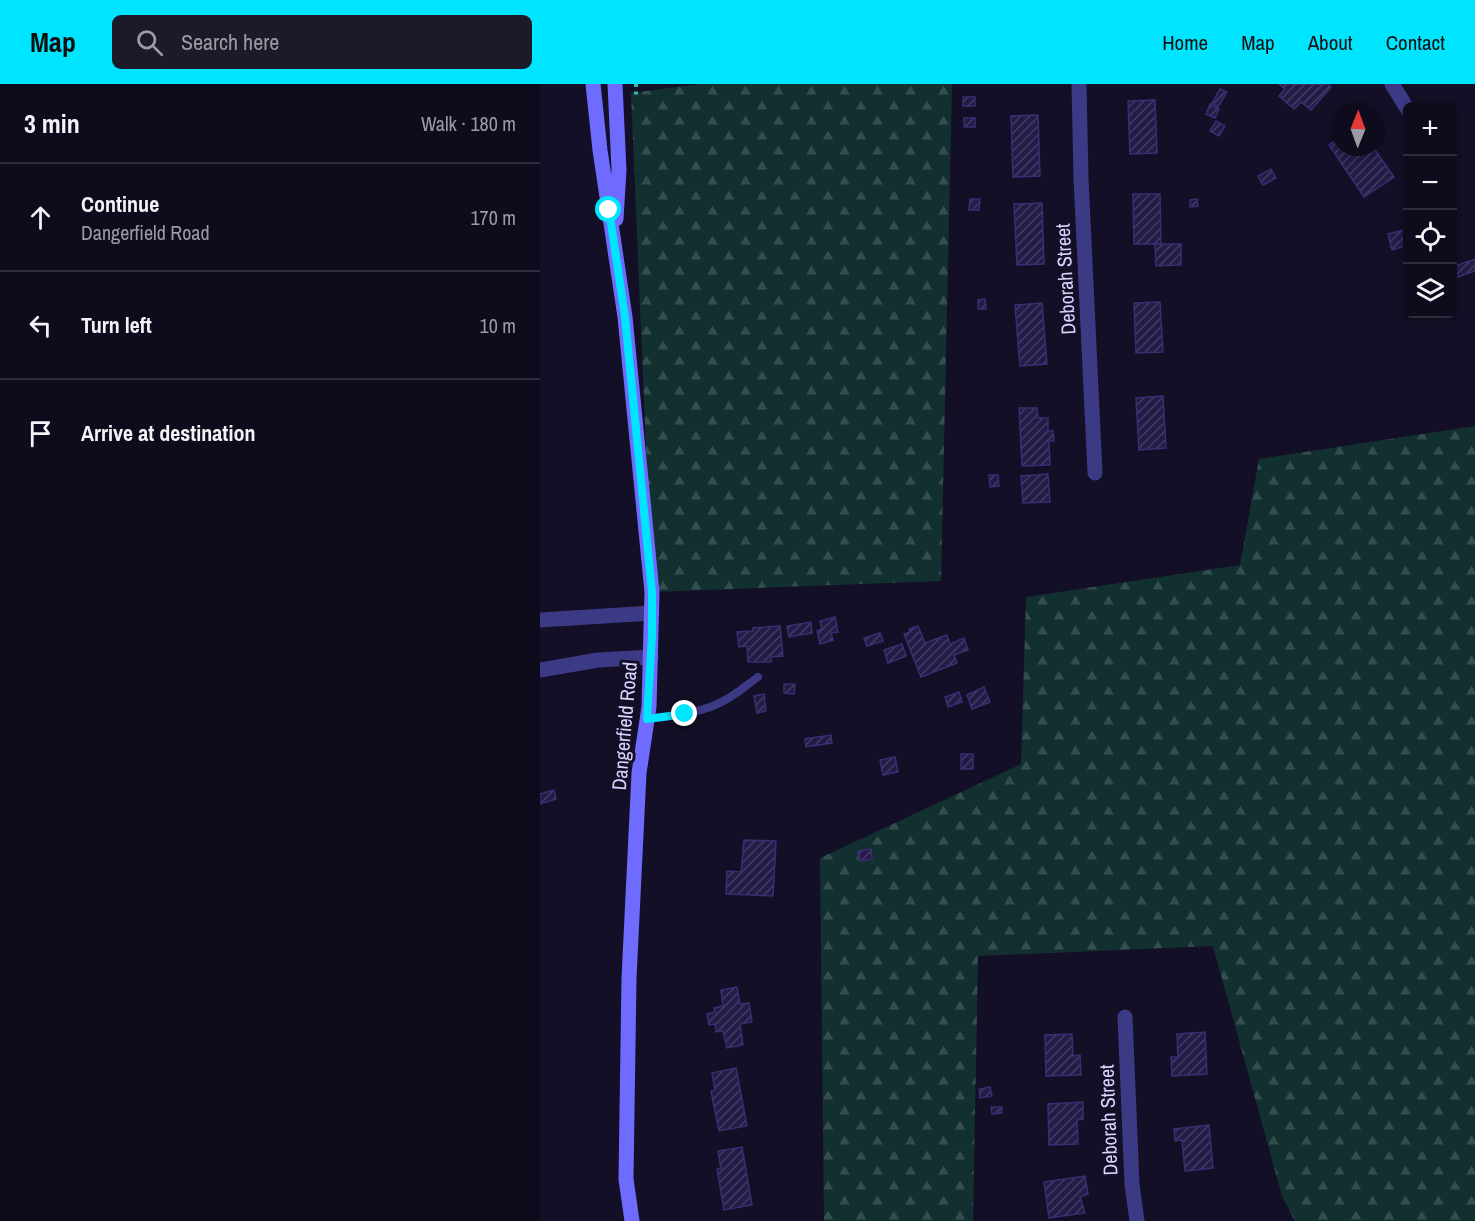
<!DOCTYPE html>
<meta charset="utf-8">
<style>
body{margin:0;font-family:"Archivo Narrow",sans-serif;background:#1c1929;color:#f1f3f6}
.controls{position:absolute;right:18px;top:18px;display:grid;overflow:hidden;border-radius:9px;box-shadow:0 3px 9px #0003}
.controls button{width:54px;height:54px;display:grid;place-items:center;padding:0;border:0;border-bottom:2px solid #2e2b3b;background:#0e0b1c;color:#f1f3f6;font:30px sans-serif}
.compass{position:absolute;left:791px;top:18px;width:54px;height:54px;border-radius:50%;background:#0e0b1c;box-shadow:0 3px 9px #0003;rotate:1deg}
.stop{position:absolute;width:18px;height:18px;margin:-14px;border:4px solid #00e5ff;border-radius:50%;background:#fff}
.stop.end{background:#00e5ff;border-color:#fff;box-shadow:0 2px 6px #0008}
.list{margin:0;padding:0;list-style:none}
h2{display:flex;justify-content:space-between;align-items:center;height:78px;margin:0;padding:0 24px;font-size:26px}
h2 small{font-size:20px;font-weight:400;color:#9b9ba3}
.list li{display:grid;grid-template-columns:39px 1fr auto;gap:18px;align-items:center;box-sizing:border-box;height:108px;padding:0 24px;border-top:2px solid #2e2b3b}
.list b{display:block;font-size:22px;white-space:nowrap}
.list p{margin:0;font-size:20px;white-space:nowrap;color:#9b9ba3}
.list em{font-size:20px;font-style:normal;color:#9b9ba3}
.icon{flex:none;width:33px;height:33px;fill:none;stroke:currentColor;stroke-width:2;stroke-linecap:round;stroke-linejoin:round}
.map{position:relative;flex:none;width:935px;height:1137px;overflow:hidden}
header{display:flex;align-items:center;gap:36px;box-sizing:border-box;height:84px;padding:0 30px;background:#00e5ff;color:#111}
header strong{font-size:28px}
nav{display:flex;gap:33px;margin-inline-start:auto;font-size:21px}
.search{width:420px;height:54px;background:#1c1929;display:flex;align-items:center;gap:15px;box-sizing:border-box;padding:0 21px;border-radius:9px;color:#9b9ba3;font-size:22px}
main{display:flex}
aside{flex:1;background:#0e0b1c}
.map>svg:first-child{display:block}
</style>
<header>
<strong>Map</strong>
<div class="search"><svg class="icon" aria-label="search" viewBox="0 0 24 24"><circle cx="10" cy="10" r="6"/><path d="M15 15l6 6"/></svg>Search here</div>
<nav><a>Home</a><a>Map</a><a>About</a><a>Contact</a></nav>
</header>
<main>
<aside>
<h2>3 min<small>Walk · 180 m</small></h2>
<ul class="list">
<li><svg class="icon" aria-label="ahead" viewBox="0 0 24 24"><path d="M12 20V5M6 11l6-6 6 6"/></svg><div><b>Continue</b><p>Dangerfield Road</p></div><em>170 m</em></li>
<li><svg class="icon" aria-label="left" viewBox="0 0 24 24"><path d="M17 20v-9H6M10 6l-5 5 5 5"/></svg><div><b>Turn left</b></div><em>10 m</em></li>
<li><svg class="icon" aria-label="arrive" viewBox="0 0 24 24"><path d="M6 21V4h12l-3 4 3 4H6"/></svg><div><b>Arrive at destination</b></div></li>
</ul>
</aside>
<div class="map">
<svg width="935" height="1137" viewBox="0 0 935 1137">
<defs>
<pattern id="forest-firs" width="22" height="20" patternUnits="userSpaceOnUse" patternTransform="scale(1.5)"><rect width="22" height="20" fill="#12302f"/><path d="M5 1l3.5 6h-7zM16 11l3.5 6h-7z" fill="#344d4e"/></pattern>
<pattern id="building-hatch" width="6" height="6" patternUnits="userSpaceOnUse" patternTransform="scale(1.5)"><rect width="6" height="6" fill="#241b47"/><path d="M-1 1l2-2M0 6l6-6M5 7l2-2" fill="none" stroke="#433b63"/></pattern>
</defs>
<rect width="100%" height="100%" fill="#130f26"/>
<g fill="url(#forest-firs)">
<polygon points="160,0 412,0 401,497 112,508 91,9"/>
<polygon points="935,342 935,1137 755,1137 742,1112 673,862 438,872 433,1137 284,1137 280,774 481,680 486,513 700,481 719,375"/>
</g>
<g fill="url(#building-hatch)" stroke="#3b2d73" stroke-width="1.5">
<polygon points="739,0 788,0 791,3 771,26 761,18 754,25 739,12 745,5"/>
<polygon points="680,5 687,8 678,23 672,19"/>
<rect x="423" y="13" width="12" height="9"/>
<polygon points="615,16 617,69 590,70 588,17"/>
<polygon points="670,20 679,25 675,34 666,30"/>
<polygon points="498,31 500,92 473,93 471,32"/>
<rect x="424" y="34" width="11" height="9"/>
<polygon points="676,37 685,42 679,52 670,47"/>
<polygon points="800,53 800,63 811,63 813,66 818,63 833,63 854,93 824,113 789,61"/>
<polygon points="731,85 736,94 723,101 718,92"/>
<polygon points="593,110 620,110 621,160 594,160"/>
<polygon points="430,115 440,115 439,126 429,126"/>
<polygon points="657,115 658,122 650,123 650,116"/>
<polygon points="502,119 504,180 477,181 474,120"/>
<polygon points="868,145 868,170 864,162 852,166 848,150"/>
<polygon points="615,160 641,160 641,181 616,182"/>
<polygon points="935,175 935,187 912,195 912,183"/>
<polygon points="445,215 446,225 438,225 438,216"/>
<polygon points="620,218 623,268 596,269 594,219"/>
<polygon points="502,219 507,280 480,282 475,221"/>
<polygon points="623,312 626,364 599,366 596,314"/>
<polygon points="479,324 497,324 498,334 508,334 508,347 513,347 514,357 509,357 510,381 482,382"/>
<polygon points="508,390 510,418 483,419 481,392"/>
<polygon points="449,391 458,391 459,402 450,403"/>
<polygon points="295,533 298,548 291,549 293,556 280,560 277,547 282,545 280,537"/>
<polygon points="271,538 272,549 249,553 247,542"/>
<polygon points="240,542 243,572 231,573 231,578 208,578 207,562 199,563 197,548 213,547 213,544"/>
<polygon points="378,542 385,559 407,551 410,560 424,554 428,566 414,571 417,579 381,593 364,550 370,548 369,545"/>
<polygon points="340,549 343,557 327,562 324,554"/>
<polygon points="362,560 366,572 348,579 344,566"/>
<polygon points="244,600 255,600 254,610 244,609"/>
<polygon points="444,603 450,618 432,625 427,611"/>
<polygon points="419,608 422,618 408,623 405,613"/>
<polygon points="224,610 226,627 217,629 214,612"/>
<polygon points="291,651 292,659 266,663 265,655"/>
<rect x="421" y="670" width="12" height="15"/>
<polygon points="355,673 358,688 343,691 340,676"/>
<polygon points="14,706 16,715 0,720 0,710"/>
<polygon points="204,756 236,757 233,812 186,810 187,787 201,788"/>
<polygon points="331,765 332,775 320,777 318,767"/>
<polygon points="197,903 200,920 209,919 212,938 200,940 203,961 187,964 183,947 176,948 175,940 169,941 167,930 175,928 174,924 183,922 181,906"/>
<polygon points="665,948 667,990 632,992 631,973 638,973 637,950"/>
<polygon points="532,950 533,972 540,971 541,991 506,992 505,951"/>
<polygon points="196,984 207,1042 179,1047 171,1007 175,1006 172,989"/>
<polygon points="450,1003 452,1012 440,1014 439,1005"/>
<polygon points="543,1018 543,1035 537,1036 538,1060 509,1061 508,1020"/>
<polygon points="451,1023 462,1023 462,1029 452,1030"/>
<polygon points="669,1041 673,1084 645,1087 642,1056 635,1057 634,1045"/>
<polygon points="202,1063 212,1121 184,1126 177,1085 181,1085 178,1067"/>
<polygon points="545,1092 548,1110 540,1113 545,1129 509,1134 504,1098"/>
</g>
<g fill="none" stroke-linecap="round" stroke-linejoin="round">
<polyline stroke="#2fb8b0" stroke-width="4" stroke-dasharray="3 4.5" stroke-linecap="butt" points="96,0 96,12"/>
<path stroke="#3d3a85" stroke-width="8" d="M107,635C133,632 164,629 187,615C198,609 208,600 218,593"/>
<g stroke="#3d3a85" stroke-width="15">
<polyline points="539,0 541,94 555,389"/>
<polyline points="852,0 868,26"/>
<polyline points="0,536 112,529"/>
<polyline points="0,586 58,576 111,573"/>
<polyline points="585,933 592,1100 597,1137"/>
</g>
<g stroke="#6f6bff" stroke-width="15">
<polyline points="53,0 60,66 85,233 112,508 109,623 99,689 89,894 86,1095 92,1137"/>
<polyline points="75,0 79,86 76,135"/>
</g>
</g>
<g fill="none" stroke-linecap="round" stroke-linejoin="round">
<polyline stroke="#00e5ff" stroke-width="8" points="69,126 85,233 112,508 112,551 107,635 145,630"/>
</g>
<g text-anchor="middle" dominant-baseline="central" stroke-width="6" stroke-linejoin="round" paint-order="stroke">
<g font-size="20" fill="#d9d4ff" stroke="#130f26">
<text transform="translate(525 195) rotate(-93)">Deborah Street</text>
<text transform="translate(84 642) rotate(-85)">Dangerfield Road</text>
<text transform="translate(568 1036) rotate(-92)">Deborah Street</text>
</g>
</g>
</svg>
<div class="controls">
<button>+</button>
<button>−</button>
<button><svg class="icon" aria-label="locate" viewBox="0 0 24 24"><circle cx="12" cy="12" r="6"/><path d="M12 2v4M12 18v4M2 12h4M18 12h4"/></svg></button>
<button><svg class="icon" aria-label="layers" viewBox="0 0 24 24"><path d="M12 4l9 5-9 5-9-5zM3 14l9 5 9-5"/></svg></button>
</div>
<svg class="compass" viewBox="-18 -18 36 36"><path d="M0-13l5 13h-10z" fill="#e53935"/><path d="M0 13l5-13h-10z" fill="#9b9ba3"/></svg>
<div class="stop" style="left:69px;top:126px"></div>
<div class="stop end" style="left:145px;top:630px"></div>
</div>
</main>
